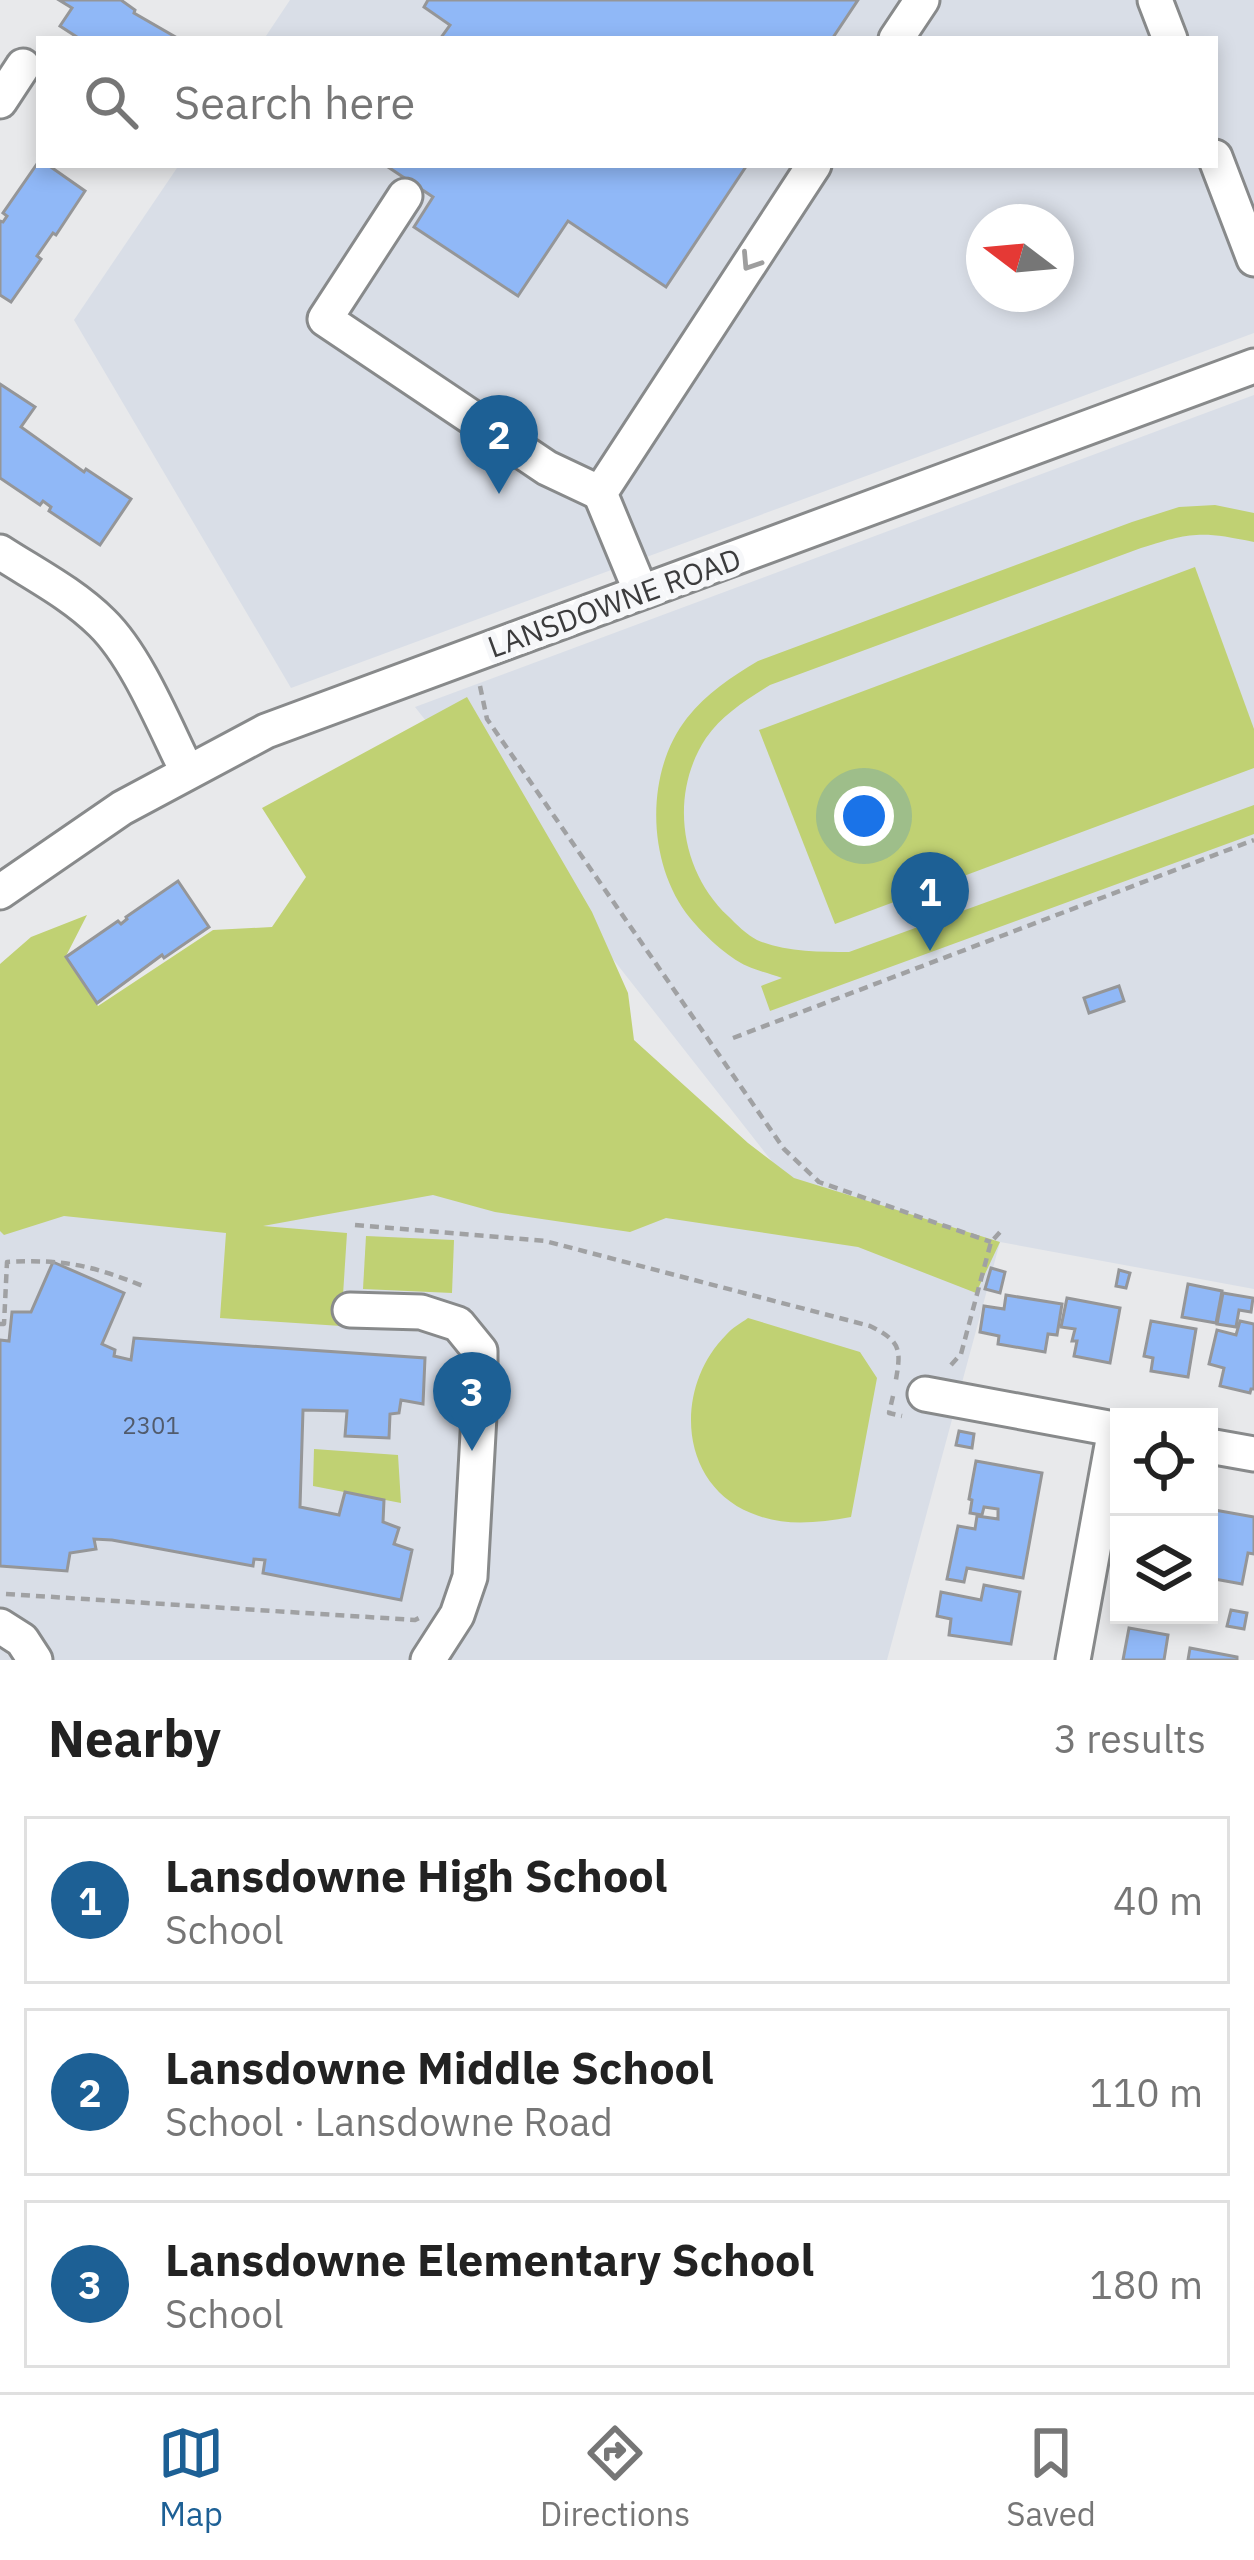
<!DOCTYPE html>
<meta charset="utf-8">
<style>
body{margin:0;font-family:"IBM Plex Sans",sans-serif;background:#f6f6f6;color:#222}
.controls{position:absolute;right:36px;bottom:36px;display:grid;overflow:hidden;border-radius:0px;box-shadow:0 6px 18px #0003}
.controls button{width:108px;height:108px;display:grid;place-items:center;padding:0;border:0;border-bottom:3px solid #e0e0e0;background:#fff;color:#222;font:60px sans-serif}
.compass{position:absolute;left:966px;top:204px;width:108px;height:108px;border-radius:50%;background:#fff;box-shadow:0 6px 18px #0003;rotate:286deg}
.you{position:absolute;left:864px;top:816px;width:42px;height:42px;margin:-30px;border:9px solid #fff;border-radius:50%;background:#1a73e8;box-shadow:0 0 0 18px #1a73e833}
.badge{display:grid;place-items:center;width:78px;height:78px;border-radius:50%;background:#1d6095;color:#fff;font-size:39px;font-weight:700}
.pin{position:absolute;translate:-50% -99px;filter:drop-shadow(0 3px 6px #0008)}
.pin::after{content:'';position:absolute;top:63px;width:42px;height:36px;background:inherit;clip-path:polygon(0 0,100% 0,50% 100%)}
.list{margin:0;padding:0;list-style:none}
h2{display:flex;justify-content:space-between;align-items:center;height:156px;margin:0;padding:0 48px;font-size:51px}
h2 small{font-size:39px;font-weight:400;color:#767676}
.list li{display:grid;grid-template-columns:78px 1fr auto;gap:36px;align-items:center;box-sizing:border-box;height:168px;margin:0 24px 24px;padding:0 24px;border:3px solid #e0e0e0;border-radius:0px}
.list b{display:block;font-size:45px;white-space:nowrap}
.list p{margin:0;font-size:39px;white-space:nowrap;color:#767676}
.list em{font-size:39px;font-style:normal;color:#767676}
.icon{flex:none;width:66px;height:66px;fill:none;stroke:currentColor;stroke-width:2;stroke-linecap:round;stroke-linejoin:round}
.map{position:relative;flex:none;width:1254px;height:1660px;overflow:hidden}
.search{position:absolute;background:#fff;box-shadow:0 6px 18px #0003;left:36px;right:36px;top:36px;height:132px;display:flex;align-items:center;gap:30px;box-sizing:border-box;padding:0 42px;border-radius:0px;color:#767676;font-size:45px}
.sheet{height:732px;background:#fff}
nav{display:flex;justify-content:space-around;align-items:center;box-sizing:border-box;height:168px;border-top:3px solid #e0e0e0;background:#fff;font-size:33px;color:#767676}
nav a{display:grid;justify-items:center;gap:6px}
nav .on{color:#1d6095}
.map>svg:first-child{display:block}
</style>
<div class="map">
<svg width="1254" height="1660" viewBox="0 0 1254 1660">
<rect width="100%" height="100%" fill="#e8e9eb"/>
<g fill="#d9dee7" fill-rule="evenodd">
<path d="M290,0H1254V333L291,688L74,320L179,165H1215V39H264ZM984,222H1056V294H984Z"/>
<polygon points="1254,395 1254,1289 1000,1242 887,1660 0,1660 0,1011 796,1192 415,707"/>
</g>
<g fill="#c0d173">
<path d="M1215,505L1254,513V542C1202,531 1191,532 1141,548L770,685C746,700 722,715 706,738C669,794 680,871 728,916C736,924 747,935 757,940C784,952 820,952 849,952L1254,805V834L770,1011L761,986L782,978C771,974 758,971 747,966C727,957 704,935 690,918C647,865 644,773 687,718C707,693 731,677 758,661L1132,522L1179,507Z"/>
<polygon points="1195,567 1254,729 1254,768 835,924 759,730"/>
<polygon points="467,697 592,912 628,993 634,1040 748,1143 794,1178 1000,1242 976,1293 858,1247 666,1218 630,1232 495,1212 433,1195 263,1226 347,1233 341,1326 220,1318 226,1233 64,1216 4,1235 0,1231 0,964 31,937 87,915 66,956 98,1006 213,930 272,927 306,877 262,808"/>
<polygon points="366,1236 454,1240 452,1293 363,1289"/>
<path d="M748,1318L860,1352L877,1378L851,1517C816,1523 784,1527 751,1513C678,1483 674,1387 726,1335C732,1328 741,1323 748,1318Z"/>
<polygon points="314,1449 398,1455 401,1503 313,1486"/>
</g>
<g fill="#90b8f7" stroke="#959698" stroke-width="3">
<polygon points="59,0 121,0 135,10 134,13 179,39 80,39 60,26 72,8"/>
<polygon points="428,0 858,0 832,39 440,39 450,25 424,7"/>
<polygon points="39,161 39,165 48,165 85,191 56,235 53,233 37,256 41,259 11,302 0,295 0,221 3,222 7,216 3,213"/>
<polygon points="385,165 747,165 666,287 568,221 518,296 414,227 433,197"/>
<polygon points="0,384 35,407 21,427 84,472 86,469 131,499 100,545 49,511 51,507 43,501 40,505 0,478"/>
<polygon points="178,881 209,927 164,958 162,955 97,1003 66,957 118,921 121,924 127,919 126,917"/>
<polygon points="1119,986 1124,1001 1089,1013 1084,998"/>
<polygon points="53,1262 124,1293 102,1344 115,1350 114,1356 131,1360 134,1338 425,1358 423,1404 401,1400 399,1413 390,1414 389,1438 345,1436 347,1411 303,1410 300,1507 339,1515 345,1492 384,1500 383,1522 399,1528 394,1544 412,1550 401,1600 263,1573 265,1560 254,1559 253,1566 112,1540 94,1539 96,1549 70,1553 67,1571 0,1566 0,1340 9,1341 12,1312 31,1312"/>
<polygon points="991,1268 1005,1272 1000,1293 985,1289"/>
<polygon points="1119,1270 1130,1273 1126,1288 1116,1286"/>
<polygon points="1188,1284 1222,1291 1216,1323 1182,1317"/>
<polygon points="1223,1293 1253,1298 1251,1312 1239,1310 1236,1327 1217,1324"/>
<polygon points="1006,1295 1062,1304 1057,1335 1048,1334 1045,1352 998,1344 999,1336 980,1332 984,1306 1004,1309"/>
<polygon points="1067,1298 1120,1308 1110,1363 1074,1356 1077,1341 1072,1341 1075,1329 1061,1327"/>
<polygon points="1151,1321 1196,1329 1188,1377 1151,1371 1153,1358 1144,1356"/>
<polygon points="1240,1321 1254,1324 1254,1389 1251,1389 1250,1393 1220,1386 1224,1368 1209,1364 1217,1330 1236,1335"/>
<polygon points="959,1431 974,1434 972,1448 956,1445"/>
<polygon points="976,1461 1042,1473 1023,1578 967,1568 964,1582 947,1579 958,1526 975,1529 977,1516 998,1519 998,1509 984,1507 982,1515 970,1513 972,1500 969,1499"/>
<polygon points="1209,1509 1254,1517 1254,1554 1248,1553 1242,1584 1209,1578"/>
<polygon points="984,1585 1020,1592 1011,1644 949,1635 951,1619 937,1616 941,1592 981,1600"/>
<polygon points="1231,1610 1247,1613 1244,1629 1227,1626"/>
<polygon points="1129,1628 1168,1635 1164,1660 1123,1660"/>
<polygon points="1190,1648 1237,1657 1237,1660 1188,1660"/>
</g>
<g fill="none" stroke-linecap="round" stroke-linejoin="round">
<g stroke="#888a8b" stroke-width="39">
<g id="minor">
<polyline points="1155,0 1170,39"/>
<polyline points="896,39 922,0"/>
<polyline points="0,101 23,66"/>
<polyline points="1215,157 1254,259"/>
<polyline points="405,196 325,319 547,468 600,493"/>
<path d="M0,552C34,574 73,594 102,623C137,657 165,727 187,771"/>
<polyline points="641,592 600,493 814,165"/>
<polyline points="0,892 122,808 266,731 1254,366"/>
<polyline points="350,1310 421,1312 458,1324 480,1351 480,1398 470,1577 457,1615 428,1660"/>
<polyline points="925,1394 1119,1430"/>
<polyline points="1209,1446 1254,1454"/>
<polyline points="0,1626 22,1640 35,1660"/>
<polyline points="1073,1660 1115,1429"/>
</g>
</g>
<g stroke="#a0a1a3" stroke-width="4.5" stroke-dasharray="9 6" stroke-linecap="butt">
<polyline points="480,686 487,719 784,1149 819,1182 991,1242"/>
<polyline points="733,1038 1254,840"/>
<path d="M355,1225L545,1241L870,1326C903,1342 901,1351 895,1385"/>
<path d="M0,1324H4L7,1262C63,1259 91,1265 143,1286"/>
<polyline points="951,1365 961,1354 991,1242 1000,1232"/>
<polyline points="893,1396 889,1413 902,1416"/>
<polyline points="6,1594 415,1620 419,1618"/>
</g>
<use href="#minor" stroke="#fff" stroke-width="33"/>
</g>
<defs><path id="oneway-chevron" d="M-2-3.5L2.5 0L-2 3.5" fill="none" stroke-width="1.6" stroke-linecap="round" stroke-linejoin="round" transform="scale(3)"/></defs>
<use stroke="#9e9e9e" href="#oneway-chevron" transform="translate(750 262) rotate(123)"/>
<g text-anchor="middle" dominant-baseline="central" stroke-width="12" stroke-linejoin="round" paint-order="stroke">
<g font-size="24" fill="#515b6c">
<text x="151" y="1425">2301</text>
</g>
<g font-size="30" fill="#3c3c3d" stroke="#f6f7f9">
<text transform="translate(614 602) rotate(-20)">LANSDOWNE ROAD</text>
</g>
</g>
</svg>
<div class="controls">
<button><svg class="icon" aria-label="locate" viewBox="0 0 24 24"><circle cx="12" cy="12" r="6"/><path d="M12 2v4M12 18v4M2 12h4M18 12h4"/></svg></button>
<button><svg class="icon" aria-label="layers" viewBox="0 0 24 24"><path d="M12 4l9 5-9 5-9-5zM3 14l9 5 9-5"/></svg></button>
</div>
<svg class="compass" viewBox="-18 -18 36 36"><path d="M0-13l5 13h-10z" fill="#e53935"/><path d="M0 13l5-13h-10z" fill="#767676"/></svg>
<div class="you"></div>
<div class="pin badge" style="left:930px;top:951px">1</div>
<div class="pin badge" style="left:499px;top:494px">2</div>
<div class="pin badge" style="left:472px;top:1451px">3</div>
<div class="search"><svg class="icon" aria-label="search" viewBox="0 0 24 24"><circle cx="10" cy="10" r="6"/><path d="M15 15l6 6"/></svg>Search here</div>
</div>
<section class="sheet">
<h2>Nearby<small>3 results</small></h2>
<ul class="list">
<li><span class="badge">1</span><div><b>Lansdowne High School</b><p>School</p></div><em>40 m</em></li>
<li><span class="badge">2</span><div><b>Lansdowne Middle School</b><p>School · Lansdowne Road</p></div><em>110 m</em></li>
<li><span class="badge">3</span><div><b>Lansdowne Elementary School</b><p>School</p></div><em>180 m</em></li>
</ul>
</section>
<nav>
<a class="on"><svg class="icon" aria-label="map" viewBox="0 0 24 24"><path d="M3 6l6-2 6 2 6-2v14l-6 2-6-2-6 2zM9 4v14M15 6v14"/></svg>Map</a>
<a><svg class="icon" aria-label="directions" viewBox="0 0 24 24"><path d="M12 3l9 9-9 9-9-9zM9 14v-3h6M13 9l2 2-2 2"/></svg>Directions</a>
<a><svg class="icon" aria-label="saved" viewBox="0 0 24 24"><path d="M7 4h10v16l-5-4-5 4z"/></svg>Saved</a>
</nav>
